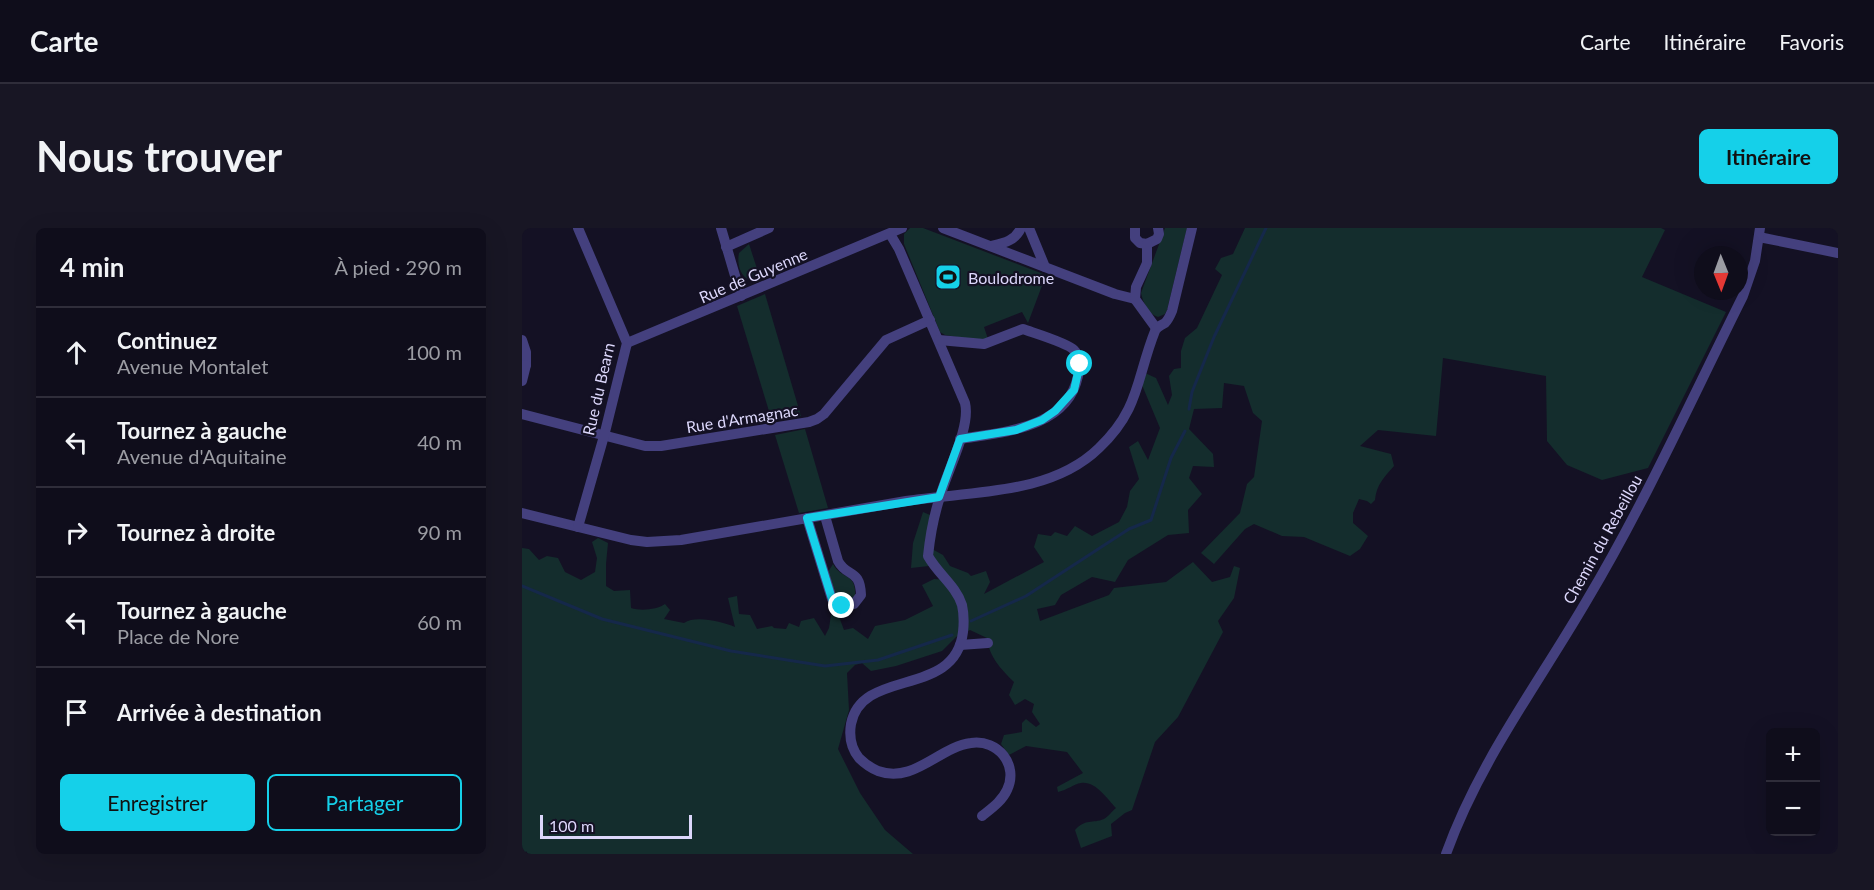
<!DOCTYPE html>
<html lang="fr">
<meta charset="utf-8">
<style>
body{margin:0;font-family:Lato,sans-serif;background:#181624;color:#f1f3f6}
.controls{position:absolute;right:18px;bottom:18px;display:grid;overflow:hidden;border-radius:9px;box-shadow:0 6px 24px #0002}
.controls button{width:54px;height:54px;display:grid;place-items:center;padding:0;border:0;border-bottom:2px solid #2f2d3a;background:#0f0d1b;color:#f1f3f6;font:30px sans-serif}
.compass{position:absolute;left:1172px;top:18px;width:54px;height:54px;border-radius:50%;background:#0f0d1b;box-shadow:0 6px 24px #0002;rotate:179deg}
.scale{position:absolute;left:18px;bottom:15px;width:152px;box-sizing:border-box;padding-left:6px;border:3px solid #dcd7fb;border-top:0;font-size:16px;line-height:21px;white-space:nowrap;color:#dcd7fb;-webkit-text-stroke:4px #141124;paint-order:stroke}
.stop{position:absolute;width:18px;height:18px;margin:-14px;border:4px solid #15d0e9;border-radius:50%;background:#fff}
.stop.end{background:#15d0e9;border-color:#fff;box-shadow:0 2px 6px #0008}
.list{margin:0;padding:0;list-style:none}
h2{display:flex;justify-content:space-between;align-items:center;height:78px;margin:0;padding:0 24px;font-size:26px}
h2 small{font-size:20px;font-weight:400;color:#9b9ca3}
.list li{display:grid;grid-template-columns:39px 1fr auto;gap:18px;align-items:center;box-sizing:border-box;height:90px;padding:0 24px;border-top:2px solid #2f2d3a}
.list b{display:block;font-size:22px;white-space:nowrap}
.list p{margin:0;font-size:20px;white-space:nowrap;color:#9b9ca3}
.list em{font-size:20px;font-style:normal;color:#9b9ca3}
.actions{display:flex;gap:12px;padding:18px 24px}
.actions a{flex:1;padding:14px 0;border:2px solid #15d0e9;border-radius:9px;text-align:center;font-size:21px;color:#15d0e9}
.actions .main{background:#15d0e9;color:#111}
.icon{flex:none;width:33px;height:33px;fill:none;stroke:currentColor;stroke-width:2;stroke-linecap:round;stroke-linejoin:round}
.map{position:relative;flex:none;width:1316px;height:626px;overflow:hidden;border-radius:9px}
header{display:flex;align-items:center;gap:36px;box-sizing:border-box;height:84px;padding:0 30px;background:#0f0d1b;border-bottom:2px solid #2f2d3a}
header strong{font-size:28px}
nav{display:flex;gap:33px;margin-inline-start:auto;font-size:21px}
.intro{display:flex;align-items:center;justify-content:space-between;box-sizing:border-box;height:144px;padding:0 36px}
h1{margin:0;font-size:42px}
.button{padding:15px 27px;border-radius:9px;background:#15d0e9;color:#111;font-size:21px;font-weight:700}
main{display:flex;gap:36px;padding:0 36px}
aside{flex:1;background:#0f0d1b;border-radius:9px;box-shadow:0 6px 24px #0002}
.map>svg:first-child{display:block}
</style>
<header>
<strong>Carte</strong>
<nav><a>Carte</a><a>Itinéraire</a><a>Favoris</a></nav>
</header>
<div class="intro"><h1>Nous trouver</h1><a class="button">Itinéraire</a></div>
<main>
<aside>
<h2>4 min<small>À pied · 290 m</small></h2>
<ul class="list">
<li><svg class="icon" aria-label="ahead" viewBox="0 0 24 24"><path d="M12 20V5M6 11l6-6 6 6"/></svg><div><b>Continuez</b><p>Avenue Montalet</p></div><em>100 m</em></li>
<li><svg class="icon" aria-label="left" viewBox="0 0 24 24"><path d="M17 20v-9H6M10 6l-5 5 5 5"/></svg><div><b>Tournez à gauche</b><p>Avenue d'Aquitaine</p></div><em>40 m</em></li>
<li><svg class="icon" aria-label="right" viewBox="0 0 24 24"><path d="M7 20v-9h11M14 6l5 5-5 5"/></svg><div><b>Tournez à droite</b></div><em>90 m</em></li>
<li><svg class="icon" aria-label="left" viewBox="0 0 24 24"><path d="M17 20v-9H6M10 6l-5 5 5 5"/></svg><div><b>Tournez à gauche</b><p>Place de Nore</p></div><em>60 m</em></li>
<li><svg class="icon" aria-label="arrive" viewBox="0 0 24 24"><path d="M6 21V4h12l-3 4 3 4H6"/></svg><div><b>Arrivée à destination</b></div></li>
</ul>
<div class="actions"><a class="main">Enregistrer</a><a>Partager</a></div>
</aside>
<div class="map">
<svg width="1316" height="626" viewBox="0 0 1316 626">
<rect width="100%" height="100%" fill="#141124"/>
<g fill="#142d2d">
<polygon points="388,0 401,0 524,47 506,95 500,84 462,99 466,111 459,113 423,107 418,104 382,16 382,6"/>
<path d="M643,0H665L645,82L643,86L636,89C626,86 621,74 619,65Z"/>
<path d="M723,0H1139L1143,2L1120,49L1204,84L1126,240L1080,252L1045,237L1025,213L1024,148L921,130L914,208L856,202L838,218L869,226L872,238C863,248 854,257 853,272L849,276L845,273L837,271L831,285V295L846,308L838,321L828,328L782,309L760,308L732,296L723,301L692,336L679,325L718,285L725,256L732,249L740,193L731,185L722,158L702,155L700,180L672,181L667,201L691,226L692,239L671,238L667,250L680,266L666,282L667,305L646,307L606,332L593,354L570,349L539,367L533,377L515,381L518,393L587,367L592,360L644,354L671,334L690,354L708,349L712,338L718,340L712,370L696,393L701,404L656,489L633,514L610,582L603,585L589,596L590,608L559,620L553,602C564,590 570,596 582,591C586,589 590,583 594,580C585,571 574,553 559,555C552,556 545,562 536,564L535,559L561,545L545,524L504,518L487,527L479,516L482,507L500,504V495L504,491L514,499L518,496L510,484L512,476L503,471L493,477L487,467L492,454C479,441 467,429 465,410L448,402L434,409L420,423L374,438L349,443L340,435L333,437L325,445L327,482L316,521L338,565L363,602L391,626H6L4,623L2,626H0V320L7,321L17,332L25,328L36,330L43,344L59,352L73,344L75,330L70,314L76,310L86,315L84,336V358L92,363L108,362L109,380C118,383 135,382 143,376L148,382L142,391L162,395C174,387 200,394 213,399L206,370L215,368L217,386L228,387L235,401L250,398L252,400L264,401L267,395L277,399L279,393L292,390L303,408L307,400L309,387L316,386L322,402L331,400L346,411L353,398L383,392L411,378L400,357L412,351L430,352L416,337L389,340L391,315L401,284L408,287L410,321L421,327L428,338L446,345L449,348L464,343L468,354L462,366L522,334L512,319L516,306L529,308L533,304L545,308L553,298L570,308L597,294L605,279L608,263L617,251L607,219L616,213L626,232L638,200L620,157L623,145L634,150L646,177L650,167L647,148L652,141L659,140V123L663,110L675,100L700,47L693,41L699,30L711,26Z"/>
<path d="M227,16L239,53C221,56 214,40 217,25Z"/>
<polygon points="243,66 279,188 250,193 215,78"/>
<polygon points="283,201 306,280 277,285 253,207"/>
<path d="M311,336C319,352 335,344 333,369L324,375L315,372L306,344Z"/>
</g>
<g fill="none" stroke-linecap="round" stroke-linejoin="round">
<g stroke="#15284a" stroke-width="3">
<polyline points="667,181 670,164 692,109 744,0"/>
<polyline points="0,358 80,391 209,423 303,438 356,432 430,407"/>
<polyline points="449,393 504,368 607,301 629,292 649,230 663,203"/>
</g>
<g stroke="#44407e" stroke-width="10">
<polyline points="199,0 219,68"/>
<polyline points="421,0 593,66 613,71"/>
<polyline points="507,0 523,39"/>
<polyline points="613,0 613,10 618,15 625,16 635,11 637,6 636,0"/>
<path d="M368,6L377,21L443,175C449,199 425,243 418,269C412,287 408,309 406,328C416,346 434,358 440,377C442,386 442,395 441,404C433,471 340,439 329,496C327,508 329,520 337,530C342,535 349,540 356,543C392,556 417,519 449,515C476,511 497,537 485,562C480,573 470,580 460,588"/>
<polyline points="1237,9 1316,25"/>
<polyline points="625,16 625,35 614,59 613,71 634,100"/>
<path d="M469,18C482,15 493,13 499,0"/>
<polyline points="204,19 247,0"/>
<polyline points="0,112 4,124 4,137"/>
<path d="M417,112L462,116L501,101C512,105 546,115 552,122C559,129 557,139 556,148C545,201 480,204 438,211"/>
<polyline points="105,115 380,0"/>
<polyline points="0,138 4,137 0,153"/>
<polyline points="0,186 123,218 139,218 287,194 295,191 302,186 364,112 408,92"/>
<path d="M0,285L109,312L125,314L159,312C234,299 309,286 384,273C447,263 528,268 577,220C618,181 614,151 633,103C635,98 638,98 643,95C646,92 648,88 650,83L670,0"/>
<path d="M285,290L310,371L320,379L332,376L339,367C338,340 325,350 316,333L303,288"/>
<polyline points="56,299 82,208 105,115 56,0"/>
<polyline points="438,417 466,415"/>
<path d="M924,626C957,534 1016,456 1065,372C1123,275 1170,170 1221,68L1233,33L1238,0"/>
</g>
</g>
<g fill="none" stroke-linecap="round" stroke-linejoin="round">
<polyline stroke="#15d0e9" stroke-width="8" points="320,378 310,371 285,290 417,269 438,211 494,202 520,192 533,183 552,162 558,136"/>
</g>
<defs>
<g id="stadium-square" transform="scale(1.35)"><rect x="-9" y="-9" width="18" height="18" rx="4" fill="#15d0e9" stroke="#141124"/><path d="M0-5a6.5 5 0 1 0 0 10a6.5 5 0 1 0 0-10ZM-3.5-1.8h7v3.6h-7Z" fill="#111"/></g>
</defs>
<g fill-rule="evenodd">
<use href="#stadium-square" x="426" y="49"/>
</g>
<g text-anchor="middle" dominant-baseline="central" stroke-width="4.5" stroke-linejoin="round" paint-order="stroke">
<g font-size="16" fill="#dcd7fb" stroke="#141124">
<text transform="translate(231 47) rotate(-23)">Rue de Guyenne</text>
<text transform="translate(76 161) rotate(-77)">Rue du Bearn</text>
<text transform="translate(220 190) rotate(-9)">Rue d'Armagnac</text>
<text transform="translate(1080 311) rotate(-61)">Chemin du Rebeillou</text>
</g>
<g font-size="16" fill="#dcd7fb" stroke="#141124" text-anchor="start">
<text x="446" y="49">Boulodrome</text>
</g>
</g>
</svg>
<div class="controls">
<button>+</button>
<button>−</button>
</div>
<svg class="compass" viewBox="-18 -18 36 36"><path d="M0-13l5 13h-10z" fill="#e53935"/><path d="M0 13l5-13h-10z" fill="#9b9ca3"/></svg>
<div class="scale">100 m</div>
<div class="stop" style="left:558px;top:136px"></div>
<div class="stop end" style="left:320px;top:378px"></div>
</div>
</main>
